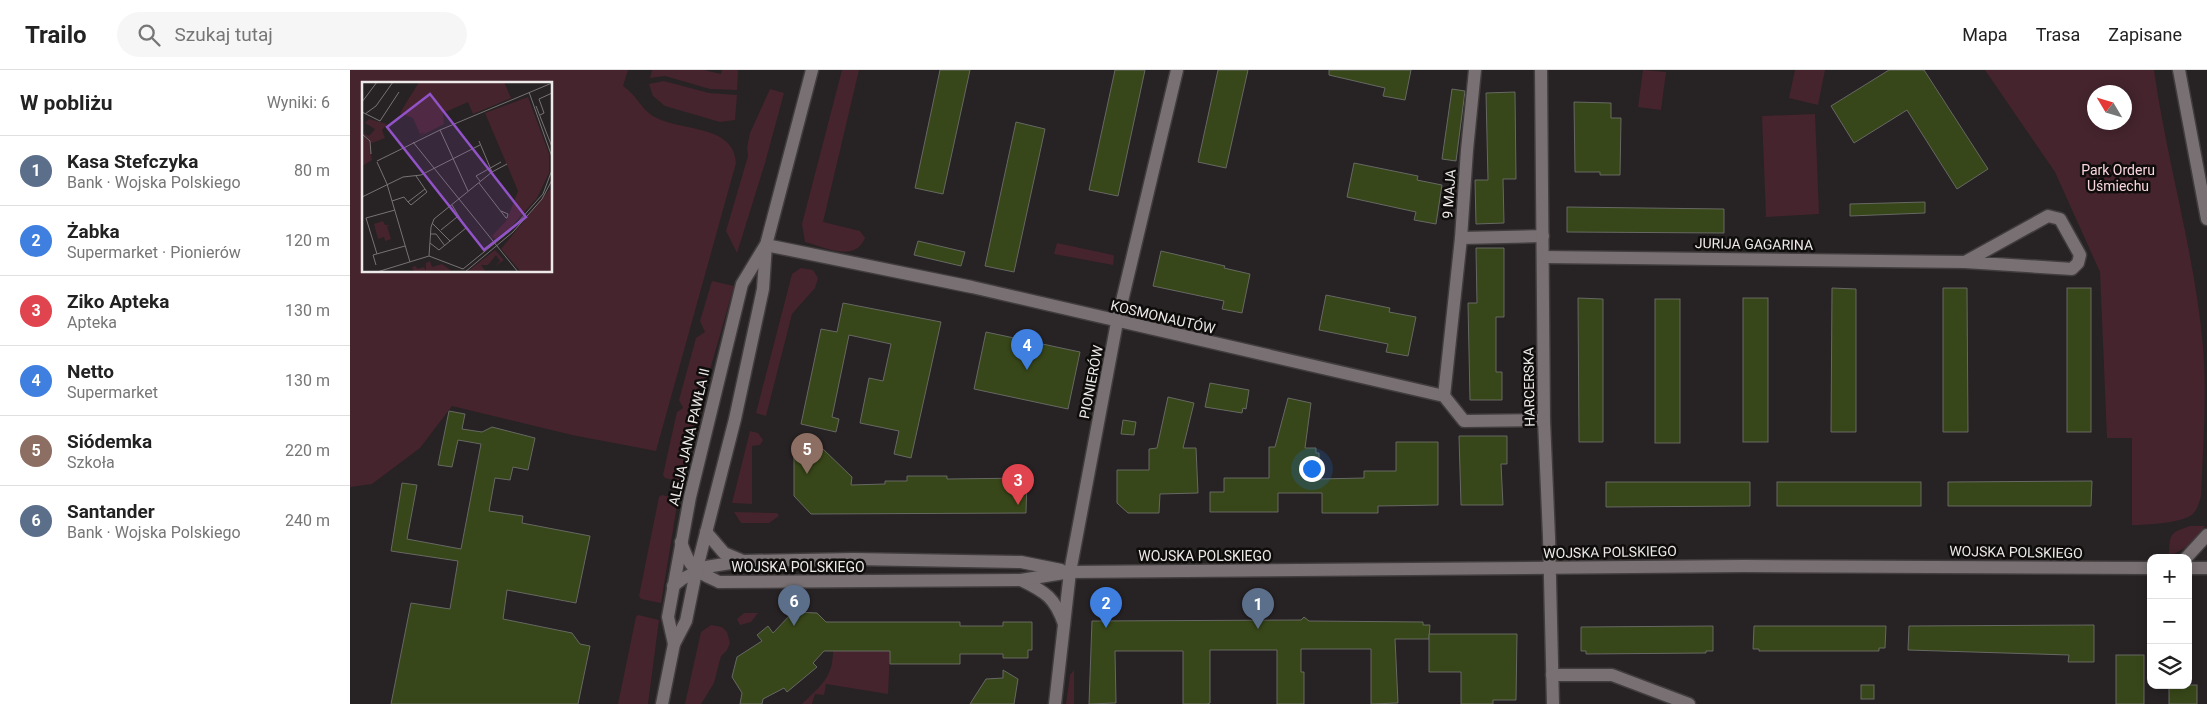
<!DOCTYPE html>
<html lang="pl">
<meta charset="utf-8">
<style>
body{margin:0;font-family:Roboto,sans-serif;background:#f6f6f6;color:#222}
.controls{position:absolute;right:15px;bottom:15px;display:grid;overflow:hidden;border-radius:10px;box-shadow:0 2px 12px #0003}
.controls button{width:45px;height:45px;display:grid;place-items:center;padding:0;border:0;border-bottom:1px solid #e0e0e0;background:#fff;color:#222;font:25px sans-serif}
.compass{position:absolute;left:1737px;top:15px;width:45px;height:45px;border-radius:50%;background:#fff;box-shadow:0 2px 12px #0003;rotate:308deg}
.you{position:absolute;left:961px;top:398px;width:18px;height:18px;margin:-12px;border:4px solid #fff;border-radius:50%;background:#1a73e8;box-shadow:0 0 0 8px #1a73e833}
.badge{display:grid;place-items:center;width:32px;height:32px;border-radius:50%;background:#5a6e28;color:#fff;font-size:16px;font-weight:700}
.pin{position:absolute;translate:-50% -41px;filter:drop-shadow(0 1px 2px #0008)}
.pin::after{content:'';position:absolute;top:26px;width:18px;height:15px;background:inherit;clip-path:polygon(0 0,100% 0,50% 100%)}
.list{margin:0;padding:0;list-style:none}
h2{display:flex;justify-content:space-between;align-items:center;height:65px;margin:0;padding:0 20px;font-size:21px}
h2 small{font-size:16px;font-weight:400;color:#767676}
.list li{display:grid;grid-template-columns:32px 1fr auto;gap:15px;align-items:center;box-sizing:border-box;height:70px;padding:0 20px;border-top:1px solid #e0e0e0}
.list b{display:block;font-size:19px;white-space:nowrap}
.list p{margin:0;font-size:16px;white-space:nowrap;color:#767676}
.list em{font-size:16px;font-style:normal;color:#767676}
.icon{flex:none;width:28px;height:28px;fill:none;stroke:currentColor;stroke-width:2;stroke-linecap:round;stroke-linejoin:round}
.map{position:relative;flex:none;width:1857px;height:634px;overflow:hidden}
header{display:flex;align-items:center;gap:30px;box-sizing:border-box;height:70px;padding:0 25px;background:#fff;border-bottom:1px solid #e0e0e0}
header strong{font-size:24px}
nav{display:flex;gap:28px;margin-inline-start:auto;font-size:18px}
.search{width:350px;height:45px;background:#f6f6f6;display:flex;align-items:center;gap:12px;box-sizing:border-box;padding:0 18px;border-radius:28px;color:#767676;font-size:19px}
main{display:flex}
aside{flex:1;background:#fff}
.map>svg:first-child{display:block}
</style>
<header>
<strong>Trailo</strong>
<div class="search"><svg class="icon" aria-label="search" viewBox="0 0 24 24"><circle cx="10" cy="10" r="6"/><path d="M15 15l6 6"/></svg>Szukaj tutaj</div>
<nav><a>Mapa</a><a>Trasa</a><a>Zapisane</a></nav>
</header>
<main>
<aside>
<h2>W pobliżu<small>Wyniki: 6</small></h2>
<ul class="list">
<li><span class="badge" style="background:#5c6f8a">1</span><div><b>Kasa Stefczyka</b><p>Bank · Wojska Polskiego</p></div><em>80 m</em></li>
<li><span class="badge" style="background:#3f7fe0">2</span><div><b>Żabka</b><p>Supermarket · Pionierów</p></div><em>120 m</em></li>
<li><span class="badge" style="background:#e0444e">3</span><div><b>Ziko Apteka</b><p>Apteka</p></div><em>130 m</em></li>
<li><span class="badge" style="background:#3f7fe0">4</span><div><b>Netto</b><p>Supermarket</p></div><em>130 m</em></li>
<li><span class="badge" style="background:#8d6e63">5</span><div><b>Siódemka</b><p>Szkoła</p></div><em>220 m</em></li>
<li><span class="badge" style="background:#5c6f8a">6</span><div><b>Santander</b><p>Bank · Wojska Polskiego</p></div><em>240 m</em></li>
</ul>
</aside>
<div class="map">
<svg width="1857" height="634" viewBox="0 0 1857 634">
<rect width="100%" height="100%" fill="#272223"/>
<g fill="#45242d" fill-rule="evenodd">
<path d="M0,0H278L273,16C285,24 290,36 300,44C326,63 384,52 386,93L306,381L222,365L102,336L70,378L22,414L0,417ZM14,14H201V201H14Z"/>
<polygon points="302,0 354,0 371,4 372,0 388,0 387,20 360,19 315,6 300,8"/>
<path d="M492,0H509L473,152L510,161L515,168C505,193 474,177 455,172L452,154Z"/>
<polygon points="1293,0 1316,2 1311,40 1288,37"/>
<polygon points="1445,0 1475,0 1468,35 1439,28"/>
<path d="M1635,0H1804C1817,93 1845,184 1853,277C1857,326 1853,376 1851,426C1849,433 1847,442 1840,446C1828,453 1797,455 1782,455V368H1757L1750,202L1705,102ZM1744,22H1774V52H1744Z"/>
<polygon points="314,11 359,23 387,25 385,50 370,52 315,36 303,26 299,14"/>
<polygon points="420,19 434,23 415,93 387,183 376,161 398,86 397,78 400,63"/>
<polygon points="1465,44 1469,144 1416,147 1412,46"/>
<polygon points="707,173 763,185 764,187 763,195 704,184"/>
<polygon points="451,198 463,200 468,208 465,218 442,244 416,346 406,343 442,204"/>
<polygon points="362,211 384,216 357,310 332,412 315,408 313,405 327,342 333,338 329,330 346,268 355,262 350,251"/>
<polygon points="400,361 408,363 413,370 410,375 402,376 402,434 382,433"/>
<polygon points="312,425 328,429 311,533 291,529 289,526 309,427"/>
<polygon points="384,442 427,443 429,446 419,453 391,453"/>
<path d="M1840,456H1855C1846,470 1835,481 1819,485C1820,464 1819,463 1840,456Z"/>
<polygon points="394,543 408,543 401,552 390,555 387,549"/>
<polygon points="288,545 309,550 298,634 268,634 286,547"/>
<polygon points="361,555 372,557 377,562 380,573 377,580 371,586 364,613 351,634 335,634 351,562"/>
<path d="M483,581H540L538,624L476,614L474,625L465,624L462,634H452C470,616 483,608 483,581Z"/>
<polygon points="724,600 724,634 716,634 720,605"/>
</g>
<g fill="#384719" stroke="#666863">
<polygon points="590,0 620,0 593,124 565,118"/>
<polygon points="765,0 795,0 768,126 739,120"/>
<polygon points="868,0 898,0 876,98 848,92"/>
<polygon points="979,0 1061,0 1055,30 1033,26 1035,18 979,5"/>
<polygon points="1539,0 1574,0 1638,99 1607,119 1557,40 1504,73 1481,36"/>
<polygon points="1102,19 1115,21 1106,91 1092,89"/>
<polygon points="1165,22 1166,109 1153,109 1154,153 1126,154 1125,110 1138,110 1136,23"/>
<polygon points="1224,32 1261,33 1261,48 1271,48 1270,105 1250,105 1250,102 1225,102"/>
<polygon points="666,52 695,59 664,202 635,196"/>
<polygon points="1004,93 1068,106 1067,110 1092,115 1086,154 1064,150 1066,142 997,127"/>
<polygon points="1575,132 1575,143 1500,146 1500,134"/>
<polygon points="1217,137 1374,139 1374,163 1217,162"/>
<polygon points="568,171 615,182 611,196 564,185"/>
<polygon points="1126,178 1154,178 1154,247 1146,247 1146,302 1152,302 1152,330 1120,330 1118,233 1127,233"/>
<polygon points="811,181 875,196 874,198 900,204 892,243 872,239 874,231 803,216"/>
<polygon points="1482,218 1506,219 1506,362 1481,362"/>
<polygon points="1593,218 1617,218 1618,362 1593,362"/>
<rect x="1717" y="218" width="24" height="144"/>
<polygon points="976,225 1040,238 1039,242 1066,247 1058,286 1036,282 1038,274 969,260"/>
<polygon points="1228,228 1253,229 1253,372 1229,372"/>
<rect x="1393" y="228" width="25" height="144"/>
<rect x="1305" y="229" width="25" height="144"/>
<polygon points="493,233 591,252 561,388 544,384 549,361 510,353 519,308 533,311 541,274 499,265 482,347 489,349 486,362 451,354 471,259 487,262"/>
<polygon points="636,262 730,282 718,339 624,319"/>
<polygon points="860,313 899,320 896,339 893,338 892,343 855,337"/>
<polygon points="818,327 844,333 833,378 846,378 848,423 810,424 809,443 778,443 767,433 767,400 799,400 799,379 807,378"/>
<polygon points="938,328 961,333 955,378 966,378 966,383 969,383 969,409 1014,408 1014,401 1046,401 1046,372 1088,372 1088,435 1028,436 1028,443 972,443 972,423 928,423 928,442 860,442 860,422 874,422 874,408 919,408 919,377 925,377"/>
<polygon points="99,341 115,344 112,359 132,362 142,357 185,368 178,400 163,397 160,410 145,408 139,441 173,446 172,453 240,466 226,533 157,520 153,549 222,563 230,574 240,576 228,634 41,634 61,533 100,539 108,491 41,481 52,413 67,415 57,469 111,479 131,374 108,370 102,397 88,395"/>
<polygon points="773,350 786,352 784,365 771,364"/>
<polygon points="1109,366 1157,366 1157,394 1151,394 1153,435 1111,435"/>
<polygon points="472,378 502,407 501,415 535,414 535,411 557,411 557,406 597,406 597,409 677,408 676,443 461,444 444,426 444,386 450,379"/>
<polygon points="1742,411 1741,436 1598,436 1598,412"/>
<polygon points="1256,412 1400,412 1400,436 1256,437"/>
<rect x="1427" y="412" width="144" height="24"/>
<polygon points="443,542 467,543 476,552 610,552 610,556 653,556 653,552 682,552 682,580 678,580 678,588 653,588 653,584 610,584 610,594 540,594 540,581 474,581 463,593 467,597 437,622 434,618 413,629 412,634 390,634 392,623 382,607 387,587 412,571 407,565 418,556 423,563"/>
<polygon points="954,547 959,551 1073,552 1073,555 1080,555 1079,569 1045,569 1048,633 1021,634 1021,579 951,579 951,602 954,602 954,634 927,634 927,580 860,580 860,633 857,634 833,634 833,581 765,581 766,633 739,634 742,551 951,550"/>
<polygon points="1744,555 1744,592 1718,592 1719,585 1558,580 1559,556"/>
<polygon points="1363,556 1363,581 1356,581 1356,583 1236,584 1236,581 1231,581 1231,557"/>
<polygon points="1404,556 1536,556 1535,578 1529,578 1529,581 1409,581 1409,579 1403,579"/>
<polygon points="1079,564 1167,564 1166,630 1143,630 1143,634 1111,634 1111,602 1079,602"/>
<rect x="1766" y="585" width="28" height="49"/>
<polygon points="653,600 668,609 664,634 620,634 636,609 653,608"/>
<rect x="1511" y="615" width="13" height="14"/>
<rect x="1819" y="615" width="28" height="19"/>
</g>
<g fill="none" stroke-linecap="round" stroke-linejoin="round">
<g stroke="#413c3d" stroke-width="15">
<g id="minor">
<polyline points="1125,0 1117,80 1111,168 1193,166"/>
<polyline points="1191,0 1194,350 1199,467 1203,634"/>
<polyline points="416,175 622,217 1094,326 1114,351 1194,350"/>
<polyline points="1193,187 1615,192 1722,199 1728,193 1730,185 1710,149 1698,146 1615,192"/>
<polyline points="1094,326 1111,168"/>
<path d="M671,510C696,522 705,528 714,554"/>
<polyline points="1202,605 1262,605 1339,634"/>
<polyline points="705,634 720,502 767,252 827,0"/>
</g>
</g>
<g stroke="#413c3d" stroke-width="15">
<g id="tertiary">
<polyline points="1829,0 1857,149"/>
<polyline points="356,462 374,483 393,491"/>
<path d="M331,472C340,499 344,500 369,512L671,510L720,502L1394,496L1801,498"/>
<polyline points="1836,488 1857,465"/>
<polyline points="1838,498 1857,498"/>
<polyline points="323,516 332,509 356,497 393,491 504,489 671,492 711,500"/>
</g>
</g>
<g stroke="#413c3d" stroke-width="15">
<g id="secondary">
<polyline points="324,574 318,547 340,427 392,214 415,176"/>
<polyline points="312,634 324,574 336,551 346,502 385,349 413,219 416,175 462,0"/>
</g>
</g>
<use href="#minor" stroke="#787072" stroke-width="12"/>
<use href="#tertiary" stroke="#787072" stroke-width="12"/>
<use href="#secondary" stroke="#787072" stroke-width="12"/>
</g>
<g text-anchor="middle" dominant-baseline="central" stroke-width="5" stroke-linejoin="round" paint-order="stroke">
<g font-size="14" fill="#fad7de" stroke="#0f0c0c">
<text x="1768" y="100">Park Orderu<tspan x="1768" dy="16">Uśmiechu</tspan></text>
</g>
<g font-size="14" fill="#eeeaea" stroke="#0f0c0c">
<text transform="translate(1099 124) rotate(-86)">9 MAJA</text>
<text transform="translate(1404 174) rotate(1)">JURIJA GAGARINA</text>
<text transform="translate(813 247) rotate(13)">KOSMONAUTÓW</text>
<text transform="translate(741 312) rotate(-79)">PIONIERÓW</text>
<text transform="translate(1179 317) rotate(-91)">HARCERSKA</text>
<text transform="translate(339 367) rotate(-77)">ALEJA JANA PAWŁA II</text>
<text transform="translate(1260 482) rotate(-1)">WOJSKA POLSKIEGO</text>
<text transform="translate(1666 482) rotate(1)">WOJSKA POLSKIEGO</text>
<text x="855" y="486">WOJSKA POLSKIEGO</text>
<text x="448" y="497">WOJSKA POLSKIEGO</text>
</g>
</g>
<g transform="translate(12 12)">
<rect width="190" height="190" fill="#272223"/>
<path d="M57,0H142L149,16L111,32L106,20L81,31L82,42L57,55L63,50L58,52L51,36L38,31ZM166,15L187,72V91L175,116L148,146L133,157L130,154L145,138L156,109L123,31ZM7,37L25,42L20,48L23,56L10,61L0,50L7,54L13,47L3,41ZM0,53L7,59L10,78L0,84ZM187,108H190V190H159L139,167ZM21,139L23,143H29L25,144L29,157L23,159L22,155L16,157L12,142ZM133,168L142,178L133,184L138,179L134,173L126,183H119L124,190H105ZM68,179L70,185L80,182L91,190H52L50,185L54,184L55,187L62,185L64,189V181Z" fill="#45242d"/>
<path fill="none" stroke="#777273" stroke-width="1" d="M167,10L190,75M0,20L15,0M174,24L190,65M0,30L18,39L37,10M3,32L14,24L31,0M178,33L182,31L177,17L190,11M78,48L106,109M0,52L8,59L9,72M117,59L130,90M51,60L156,190M15,79L78,48L190,1M15,80L25,102L48,180M118,99L114,94L139,80M117,101L144,136H145L146,132L139,129M0,115L41,95L59,93L118,63M30,119L42,115L46,120L63,107L54,94M46,120L49,123L65,110L63,107M70,141L88,159M79,148L95,135M69,152H74L83,164M68,161L77,168L104,146L90,123M15,172L4,136L33,128M67,174L69,145L72,137L130,90L145,82M14,183L11,173L43,164M15,190L67,174L101,187L149,148L181,112L190,88M103,190L151,150L180,117L190,98"/>
<path fill="#9252c8" fill-opacity="0.15" stroke="#9252c8" stroke-width="2.5" d="M68,12L164,135L122,168L25,45Z"/>
<rect width="190" height="190" fill="none" stroke="#eeeaea" stroke-width="2.5"/>
</g>
</svg>
<div class="controls">
<button>+</button>
<button>−</button>
<button><svg class="icon" aria-label="layers" viewBox="0 0 24 24"><path d="M12 4l9 5-9 5-9-5zM3 14l9 5 9-5"/></svg></button>
</div>
<svg class="compass" viewBox="-18 -18 36 36"><path d="M0-13l5 13h-10z" fill="#e53935"/><path d="M0 13l5-13h-10z" fill="#767676"/></svg>
<div class="you"></div>
<div class="pin badge" style="left:908px;top:559px;background:#5c6f8a">1</div>
<div class="pin badge" style="left:756px;top:558px;background:#3f7fe0">2</div>
<div class="pin badge" style="left:668px;top:435px;background:#e0444e">3</div>
<div class="pin badge" style="left:677px;top:300px;background:#3f7fe0">4</div>
<div class="pin badge" style="left:457px;top:404px;background:#8d6e63">5</div>
<div class="pin badge" style="left:444px;top:556px;background:#5c6f8a">6</div>
</div>
</main>
